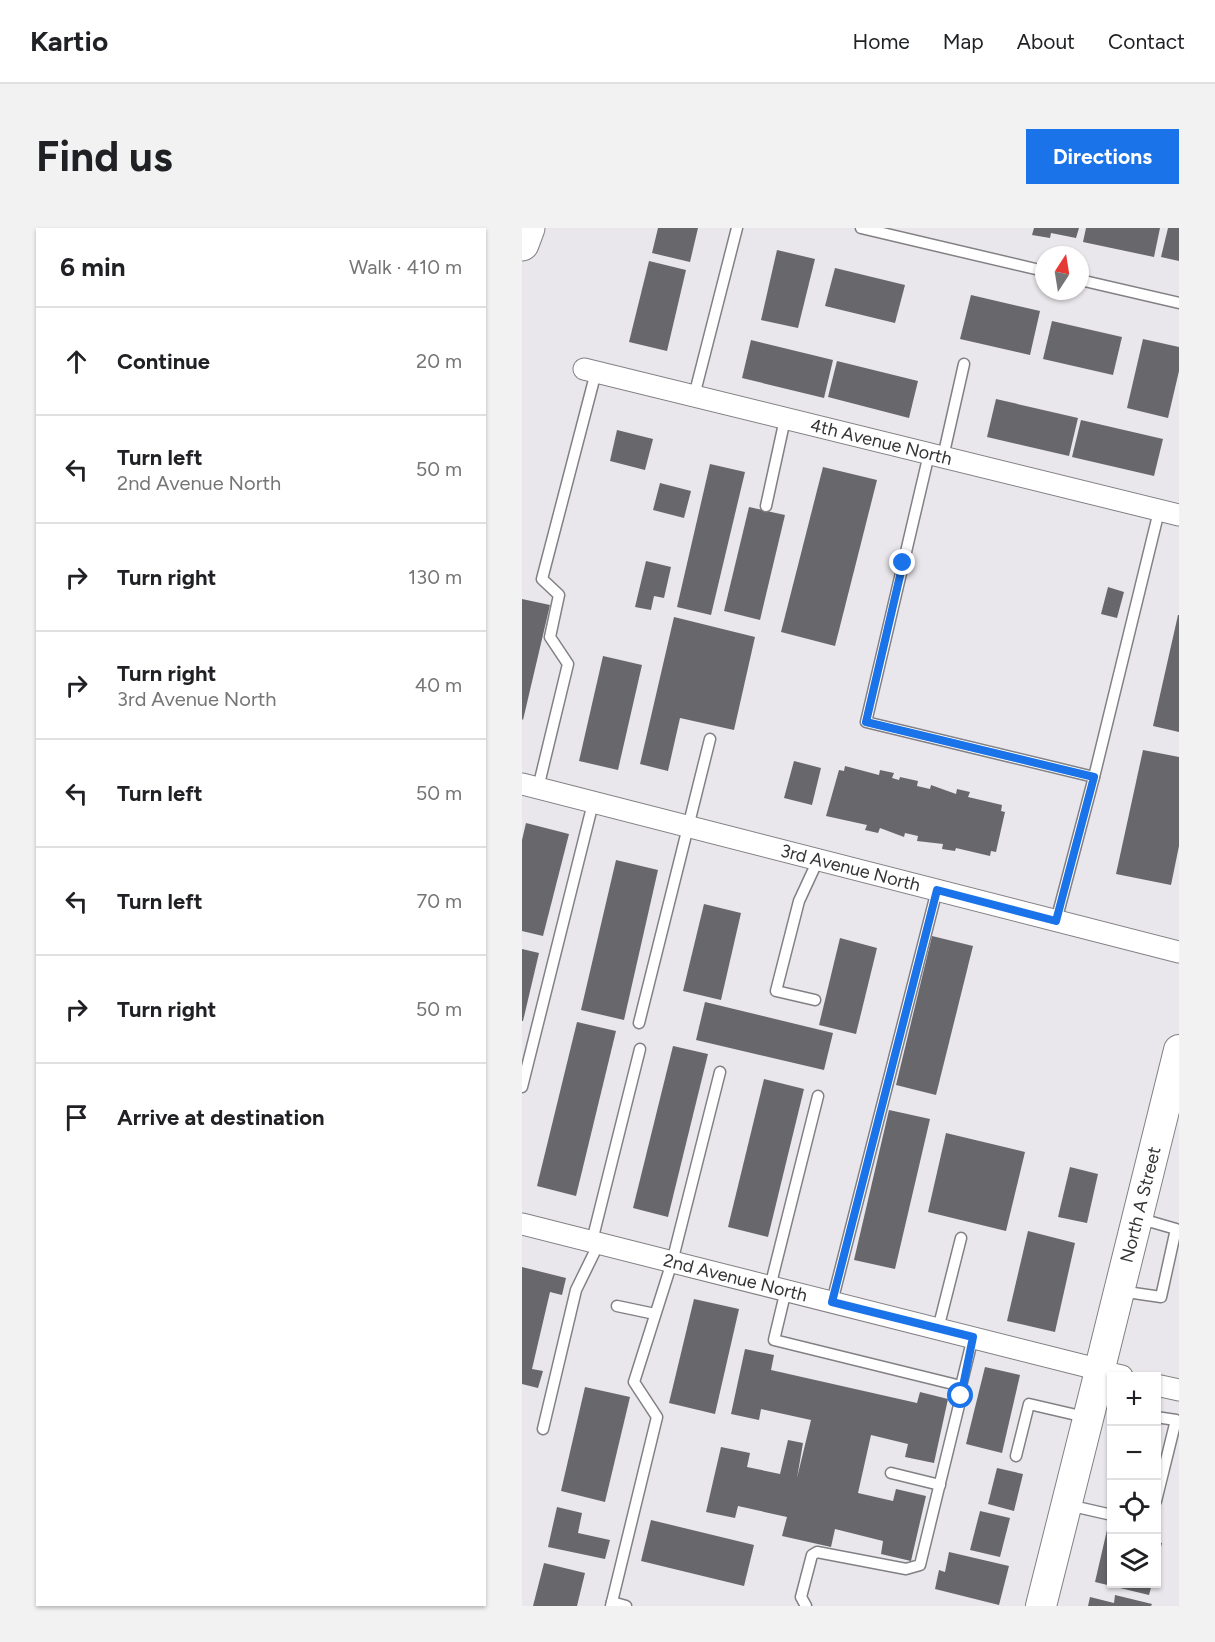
<!DOCTYPE html>
<meta charset="utf-8">
<style>
body{margin:0;font-family:Figtree,sans-serif;background:#f2f2f2;color:#202124}
.controls{position:absolute;right:18px;bottom:18px;display:grid;overflow:hidden;border-radius:0px;box-shadow:0 2px 4px #0004}
.controls button{width:54px;height:54px;display:grid;place-items:center;padding:0;border:0;border-bottom:2px solid #e0e0e0;background:#fff;color:#202124;font:30px sans-serif}
.compass{position:absolute;left:513px;top:18px;width:54px;height:54px;border-radius:50%;background:#fff;box-shadow:0 2px 4px #0004;rotate:12deg}
.stop{position:absolute;width:18px;height:18px;margin:-14px;border:4px solid #1a73e8;border-radius:50%;background:#fff}
.stop.end{background:#1a73e8;border-color:#fff;box-shadow:0 2px 6px #0008}
.list{margin:0;padding:0;list-style:none}
h2{display:flex;justify-content:space-between;align-items:center;height:78px;margin:0;padding:0 24px;font-size:26px}
h2 small{font-size:20px;font-weight:400;color:#757577}
.list li{display:grid;grid-template-columns:39px 1fr auto;gap:18px;align-items:center;box-sizing:border-box;height:108px;padding:0 24px;border-top:2px solid #e0e0e0}
.list b{display:block;font-size:22px;white-space:nowrap}
.list p{margin:0;font-size:20px;white-space:nowrap;color:#757577}
.list em{font-size:20px;font-style:normal;color:#757577}
.icon{flex:none;width:33px;height:33px;fill:none;stroke:currentColor;stroke-width:2;stroke-linecap:round;stroke-linejoin:round}
.map{position:relative;flex:none;width:657px;height:1378px;overflow:hidden;border-radius:0px}
header{display:flex;align-items:center;gap:36px;box-sizing:border-box;height:84px;padding:0 30px;background:#fff;border-bottom:2px solid #e0e0e0}
header strong{font-size:28px}
nav{display:flex;gap:33px;margin-inline-start:auto;font-size:21px}
.intro{display:flex;align-items:center;justify-content:space-between;box-sizing:border-box;height:144px;padding:0 36px}
h1{margin:0;font-size:42px}
.button{padding:15px 27px;border-radius:0px;background:#1a73e8;color:#fff;font-size:21px;font-weight:700}
main{display:flex;gap:36px;padding:0 36px}
aside{flex:1;background:#fff;border-radius:0px;box-shadow:0 2px 4px #0004}
.map>svg:first-child{display:block}
</style>
<header>
<strong>Kartio</strong>
<nav><a>Home</a><a>Map</a><a>About</a><a>Contact</a></nav>
</header>
<div class="intro"><h1>Find us</h1><a class="button">Directions</a></div>
<main>
<aside>
<h2>6 min<small>Walk · 410 m</small></h2>
<ul class="list">
<li><svg class="icon" aria-label="ahead" viewBox="0 0 24 24"><path d="M12 20V5M6 11l6-6 6 6"/></svg><div><b>Continue</b></div><em>20 m</em></li>
<li><svg class="icon" aria-label="left" viewBox="0 0 24 24"><path d="M17 20v-9H6M10 6l-5 5 5 5"/></svg><div><b>Turn left</b><p>2nd Avenue North</p></div><em>50 m</em></li>
<li><svg class="icon" aria-label="right" viewBox="0 0 24 24"><path d="M7 20v-9h11M14 6l5 5-5 5"/></svg><div><b>Turn right</b></div><em>130 m</em></li>
<li><svg class="icon" aria-label="right" viewBox="0 0 24 24"><path d="M7 20v-9h11M14 6l5 5-5 5"/></svg><div><b>Turn right</b><p>3rd Avenue North</p></div><em>40 m</em></li>
<li><svg class="icon" aria-label="left" viewBox="0 0 24 24"><path d="M17 20v-9H6M10 6l-5 5 5 5"/></svg><div><b>Turn left</b></div><em>50 m</em></li>
<li><svg class="icon" aria-label="left" viewBox="0 0 24 24"><path d="M17 20v-9H6M10 6l-5 5 5 5"/></svg><div><b>Turn left</b></div><em>70 m</em></li>
<li><svg class="icon" aria-label="right" viewBox="0 0 24 24"><path d="M7 20v-9h11M14 6l5 5-5 5"/></svg><div><b>Turn right</b></div><em>50 m</em></li>
<li><svg class="icon" aria-label="arrive" viewBox="0 0 24 24"><path d="M6 21V4h12l-3 4 3 4H6"/></svg><div><b>Arrive at destination</b></div></li>
</ul>
</aside>
<div class="map">
<svg width="657" height="1378" viewBox="0 0 657 1378">
<rect width="100%" height="100%" fill="#e9e7eb"/>
<g fill="#68676b">
<polygon points="136,0 176,0 168,34 130,25"/>
<polygon points="512,0 557,0 554,10 529,5 528,10 510,7"/>
<polygon points="564,0 638,0 632,29 561,14"/>
<polygon points="646,0 657,0 657,33 639,29"/>
<polygon points="255,22 293,31 276,100 239,92"/>
<polygon points="127,33 164,42 145,123 107,114"/>
<polygon points="313,40 383,57 373,95 303,78"/>
<polygon points="449,67 518,83 508,127 438,111"/>
<polygon points="530,93 600,109 591,147 521,131"/>
<polygon points="621,111 657,119 657,143 646,190 605,180"/>
<polygon points="229,112 311,132 302,170 220,150"/>
<polygon points="315,133 396,153 387,190 306,169"/>
<polygon points="474,171 556,190 547,228 465,209"/>
<polygon points="559,192 641,211 632,248 550,229"/>
<polygon points="95,202 131,211 123,242 88,233"/>
<polygon points="188,236 223,244 189,387 155,379"/>
<polygon points="301,239 355,252 313,418 259,404"/>
<polygon points="138,255 169,263 162,290 131,282"/>
<polygon points="227,279 263,287 238,392 202,383"/>
<polygon points="124,333 149,339 142,370 132,368 129,382 113,379"/>
<polygon points="586,359 602,364 595,390 579,386"/>
<polygon points="0,371 28,377 1,492 0,491"/>
<polygon points="656,387 657,387 657,504 631,498"/>
<polygon points="152,389 233,409 212,502 158,490 146,543 118,536"/>
<polygon points="81,428 120,437 96,542 57,533"/>
<polygon points="621,522 657,529 657,618 649,657 594,646"/>
<polygon points="272,533 299,540 290,577 262,570"/>
<polygon points="323,538 357,547 358,542 372,545 370,550 377,552 378,549 396,553 395,558 408,561 409,557 434,566 435,561 448,564 446,569 480,577 479,583 483,584 474,624 469,623 468,628 434,620 433,623 420,621 421,616 395,613 396,608 383,605 382,609 358,600 356,605 343,602 345,597 304,588 317,542 322,543"/>
<polygon points="4,595 47,606 21,708 0,703 0,612"/>
<polygon points="94,632 136,642 102,792 59,782"/>
<polygon points="182,676 219,685 199,772 161,763"/>
<polygon points="410,708 451,718 414,867 374,857"/>
<polygon points="318,710 355,720 334,806 297,797"/>
<polygon points="0,721 17,725 1,793 0,793"/>
<polygon points="183,774 311,805 302,842 174,812"/>
<polygon points="55,794 94,803 54,968 15,958"/>
<polygon points="151,818 186,826 146,989 111,980"/>
<polygon points="242,851 282,861 246,1009 206,999"/>
<polygon points="367,882 408,891 373,1041 332,1032"/>
<polygon points="424,905 503,924 484,1003 406,984"/>
<polygon points="548,939 576,946 565,995 536,989"/>
<polygon points="506,1003 553,1015 533,1104 485,1093"/>
<polygon points="0,1039 44,1050 40,1067 28,1064 10,1141 21,1143 16,1160 0,1156"/>
<polygon points="172,1071 217,1081 193,1186 147,1175"/>
<polygon points="223,1121 252,1127 249,1142 395,1175 398,1164 426,1171 412,1235 383,1229 386,1216 349,1207 336,1265 371,1273 374,1261 404,1268 389,1333 359,1326 361,1313 313,1301 309,1319 260,1308 265,1289 216,1278 213,1290 184,1284 199,1219 228,1225 225,1239 258,1246 266,1212 281,1215 275,1250 289,1192 239,1181 237,1192 209,1186"/>
<polygon points="463,1139 498,1147 480,1225 444,1216"/>
<polygon points="63,1159 108,1169 83,1274 39,1263"/>
<polygon points="475,1240 501,1246 492,1283 466,1276"/>
<polygon points="35,1279 60,1285 56,1305 88,1312 83,1331 26,1319"/>
<polygon points="458,1283 488,1290 478,1329 448,1322"/>
<polygon points="129,1292 232,1317 222,1358 119,1333"/>
<polygon points="585,1302 590,1303 590,1356 630,1356 627,1367 573,1354"/>
<polygon points="634,1313 640,1315 635,1333 634,1333"/>
<polygon points="427,1324 487,1338 477,1377 413,1361 417,1342 423,1344"/>
<polygon points="22,1335 63,1345 55,1378 11,1378"/>
<polygon points="593,1367 630,1376 629,1378 566,1378 568,1369 592,1375"/>
</g>
<g fill="none" stroke-linecap="round" stroke-linejoin="round">
<g stroke="#828084" stroke-width="13">
<g id="lane">
<polyline points="339,0 522,43"/>
<polyline points="558,52 657,75"/>
<polyline points="172,168 215,0"/>
<polyline points="407,226 344,494 572,549 637,283"/>
<polyline points="421,229 442,136"/>
<polyline points="244,278 263,191"/>
<polyline points="16,560 46,436 28,409 37,367 20,351 74,144"/>
<polyline points="534,693 572,549"/>
<polyline points="293,772 254,763 277,673 296,632"/>
<polyline points="117,795 188,511"/>
<polyline points="0,859 71,575"/>
<polyline points="70,1013 118,821"/>
<polyline points="248,1059 296,868"/>
<polyline points="264,1062 252,1112 439,1158 451,1109"/>
<polyline points="598,1063 639,1069 654,1001 616,990"/>
<polyline points="310,1074 415,662"/>
<polyline points="95,1078 133,1086"/>
<polyline points="416,1101 439,1010"/>
<polyline points="634,1189 654,1192 634,1273"/>
<polyline points="21,1201 54,1062 77,1015"/>
<polyline points="494,1228 507,1176 563,1189"/>
<polyline points="369,1245 418,1257"/>
<polyline points="546,1277 590,1287"/>
<polyline points="90,1374 104,1378"/>
<polyline points="89,1378 135,1189 112,1154 150,1034 198,844"/>
<polyline points="284,1378 279,1369 290,1327 295,1324 384,1341 398,1337 439,1169 439,1158"/>
</g>
</g>
<g stroke="#828084" stroke-width="23">
<g id="street">
<path id="s1" d="M62,141L657,287"/>
<path id="s2" d="M0,556L657,724"/>
<path id="s3" d="M0,996L567,1139"/>
<polyline points="586,1145 600,1148"/>
<polyline points="634,1157 657,1162"/>
</g>
</g>
<g stroke="#828084" stroke-width="32">
<g id="secondary">
<path id="s4" d="M580,1132L657,822"/>
<polyline points="519,1378 576,1151"/>
</g>
</g>
<g stroke="#828084" stroke-width="35">
<polyline id="highway" points="0,16 6,0"/>
</g>
<use href="#lane" stroke="#fff" stroke-width="10"/>
<use href="#street" stroke="#fff" stroke-width="21"/>
<use href="#secondary" stroke="#fff" stroke-width="30"/>
<use href="#highway" stroke="#fff" stroke-width="33"/>
</g>
<g fill="none" stroke-linecap="round" stroke-linejoin="round">
<polyline stroke="#1a73e8" stroke-width="8" points="381,335 344,494 572,549 534,693 415,662 310,1074 451,1109 439,1168"/>
</g>
<g text-anchor="middle" dominant-baseline="central" stroke-width="6" stroke-linejoin="round" paint-order="stroke">
<g font-size="18" fill="#343335" stroke="#fff">
<text stroke="none"><textPath href="#s1" startOffset="306">4th Avenue North</textPath></text>
<text stroke="none"><textPath href="#s2" startOffset="339">3rd Avenue North</textPath></text>
<text stroke="none"><textPath href="#s4" startOffset="160">North A Street</textPath></text>
<text stroke="none"><textPath href="#s3" startOffset="220">2nd Avenue North</textPath></text>
</g>
</g>
</svg>
<div class="controls">
<button>+</button>
<button>−</button>
<button><svg class="icon" aria-label="locate" viewBox="0 0 24 24"><circle cx="12" cy="12" r="6"/><path d="M12 2v4M12 18v4M2 12h4M18 12h4"/></svg></button>
<button><svg class="icon" aria-label="layers" viewBox="0 0 24 24"><path d="M12 4l9 5-9 5-9-5zM3 14l9 5 9-5"/></svg></button>
</div>
<svg class="compass" viewBox="-18 -18 36 36"><path d="M0-13l5 13h-10z" fill="#e53935"/><path d="M0 13l5-13h-10z" fill="#757577"/></svg>
<div class="stop" style="left:439px;top:1168px"></div>
<div class="stop end" style="left:381px;top:335px"></div>
</div>
</main>
